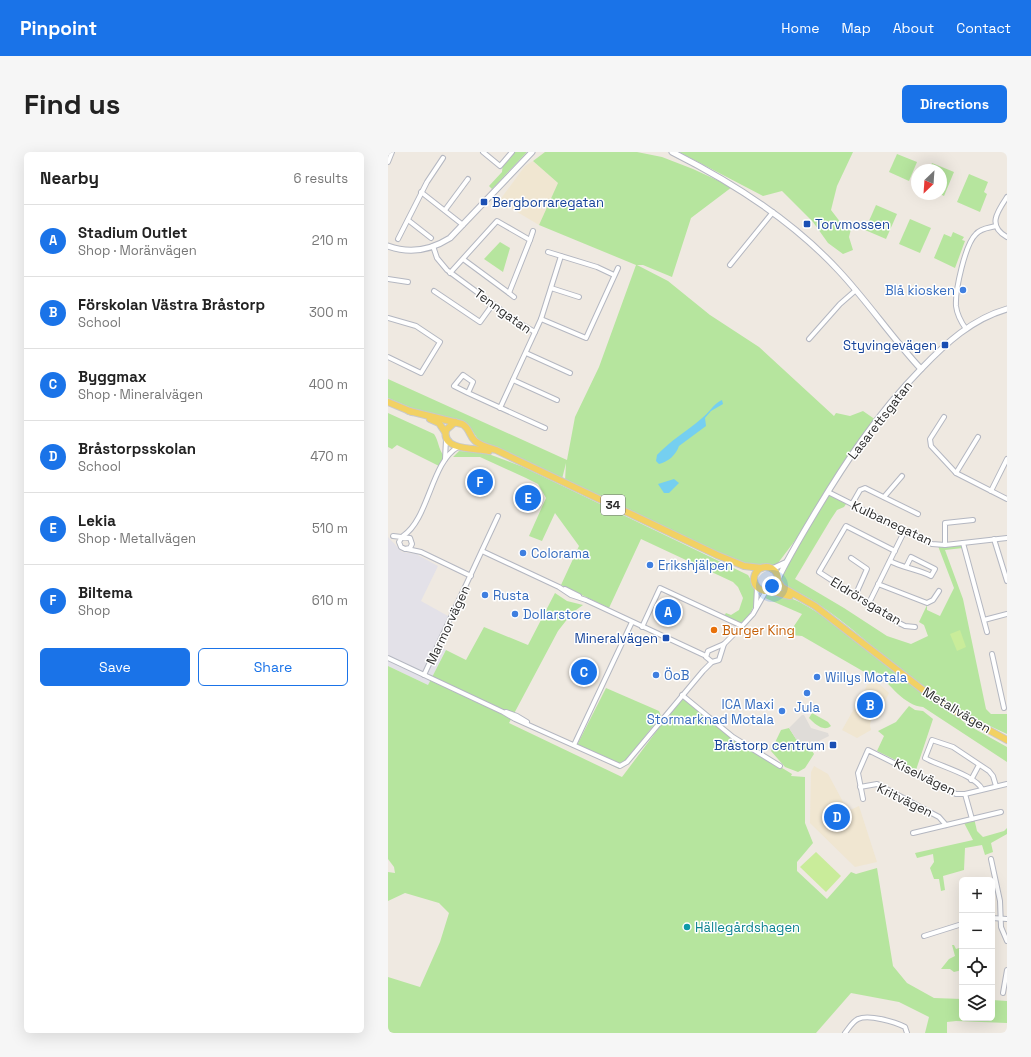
<!DOCTYPE html>
<meta charset="utf-8">
<style>
body{margin:0;font-family:"Space Grotesk",sans-serif;background:#f6f6f6;color:#222}
.controls{position:absolute;right:12px;bottom:12px;display:grid;overflow:hidden;border-radius:6px;box-shadow:0 4px 16px #0002}
.controls button{width:36px;height:36px;display:grid;place-items:center;padding:0;border:0;border-bottom:1px solid #e0e0e0;background:#fff;color:#222;font:20px sans-serif}
.compass{position:absolute;left:523px;top:12px;width:36px;height:36px;border-radius:50%;background:#fff;box-shadow:0 4px 16px #0002;rotate:205deg}
.you{position:absolute;left:384px;top:434px;width:14px;height:14px;margin:-10px;border:3px solid #fff;border-radius:50%;background:#1a73e8;box-shadow:0 0 0 6px #1a73e833}
.badge{display:grid;place-items:center;width:26px;height:26px;border-radius:50%;background:#1a73e8;color:#fff;font-size:13px;font-weight:700}
.pin{position:absolute;translate:-50% -50%;border:2px solid #fff;box-shadow:0 1px 4px #0006}
.list{margin:0;padding:0;list-style:none}
h2{display:flex;justify-content:space-between;align-items:center;height:52px;margin:0;padding:0 16px;font-size:17px}
h2 small{font-size:13px;font-weight:400;color:#767676}
.list li{display:grid;grid-template-columns:26px 1fr auto;gap:12px;align-items:center;box-sizing:border-box;height:72px;padding:0 16px;border-top:1px solid #e0e0e0}
.list b{display:block;font-size:15px;white-space:nowrap}
.list p{margin:0;font-size:13px;white-space:nowrap;color:#767676}
.list em{font-size:13px;font-style:normal;color:#767676}
.actions{display:flex;gap:8px;padding:12px 16px}
.actions a{flex:1;padding:9px 0;border:1px solid #1a73e8;border-radius:6px;text-align:center;font-size:14px;color:#1a73e8}
.actions .main{background:#1a73e8;color:#fff}
.icon{flex:none;width:22px;height:22px;fill:none;stroke:currentColor;stroke-width:2;stroke-linecap:round;stroke-linejoin:round}
.map{position:relative;flex:none;width:619px;height:881px;overflow:hidden;border-radius:6px}
header{display:flex;align-items:center;gap:24px;box-sizing:border-box;height:56px;padding:0 20px;background:#1a73e8;color:#fff}
header strong{font-size:19px}
nav{display:flex;gap:22px;margin-inline-start:auto;font-size:14px}
.intro{display:flex;align-items:center;justify-content:space-between;box-sizing:border-box;height:96px;padding:0 24px}
h1{margin:0;font-size:28px}
.button{padding:10px 18px;border-radius:6px;background:#1a73e8;color:#fff;font-size:14px;font-weight:700}
main{display:flex;gap:24px;padding:0 24px}
aside{flex:1;background:#fff;border-radius:6px;box-shadow:0 4px 16px #0002}
.map>svg:first-child{display:block}
</style>
<header>
<strong>Pinpoint</strong>
<nav><a>Home</a><a>Map</a><a>About</a><a>Contact</a></nav>
</header>
<div class="intro"><h1>Find us</h1><a class="button">Directions</a></div>
<main>
<aside>
<h2>Nearby<small>6 results</small></h2>
<ul class="list">
<li><span class="badge">A</span><div><b>Stadium Outlet</b><p>Shop · Moränvägen</p></div><em>210 m</em></li>
<li><span class="badge">B</span><div><b>Förskolan Västra Bråstorp</b><p>School</p></div><em>300 m</em></li>
<li><span class="badge">C</span><div><b>Byggmax</b><p>Shop · Mineralvägen</p></div><em>400 m</em></li>
<li><span class="badge">D</span><div><b>Bråstorpsskolan</b><p>School</p></div><em>470 m</em></li>
<li><span class="badge">E</span><div><b>Lekia</b><p>Shop · Metallvägen</p></div><em>510 m</em></li>
<li><span class="badge">F</span><div><b>Biltema</b><p>Shop</p></div><em>610 m</em></li>
</ul>
<div class="actions"><a class="main">Save</a><a>Share</a></div>
</aside>
<div class="map">
<svg width="619" height="881" viewBox="0 0 619 881">
<rect width="100%" height="100%" fill="#efe9e1"/>
<polygon fill="#e3e1e8" points="0,385 14,400 28,402 50,414 33,449 60,464 54,481 53,495 58,498 40,533 0,514"/>
<g fill="#f0e6d1">
<polygon points="145,9 170,31 151,73 111,49 137,14"/>
<polygon points="488,529 501,541 488,567 484,565 482,573 483,578 469,586 454,578 480,532"/>
<polygon points="426,614 440,622 460,659 471,654 489,710 467,715 422,671 423,620"/>
</g>
<g fill="#b6e59e">
<polygon points="123,0 139,0 104,37 101,34 114,20 115,10"/>
<path d="M157,0H249L274,5L305,17L344,35L303,66L284,125L255,113H249L280,129L322,163L371,195L446,264L448,261L462,264L475,259L488,268L440,340L458,352L456,355L449,358L443,367L407,427L456,456L499,484L523,492L540,484L536,473L531,470L539,453V458L552,464L566,436L550,394L574,392L575,396L557,398L575,447L598,557L603,562H619V582L557,553L578,572L619,595V610L535,555C517,554 501,532 489,520L485,525L414,484L403,483L402,480L414,462L377,446L380,442C418,438 485,508 519,527C490,499 461,472 427,450C417,443 405,439 395,432L393,426L421,370L390,411C373,419 354,410 337,404L177,329L178,311L174,327L92,290L83,277L26,257L0,246V227L179,308L187,265L211,215L248,113L151,73L170,31L145,9Z"/>
<polygon points="291,0 465,0 449,34 443,58 453,71 463,77 461,85 465,98 455,102 440,91 425,70 394,39 375,44"/>
<polygon points="509,2 529,10 521,29 501,20"/>
<polygon points="544,11 566,20 556,44 552,42 553,18 541,18"/>
<polygon points="581,22 600,30 596,40 599,42 592,60 569,50"/>
<polygon points="488,53 509,62 498,87 477,78"/>
<polygon points="522,67 543,76 532,101 511,92"/>
<polygon points="565,80 576,85 574,88 577,89 567,116 546,106 556,82 563,85"/>
<polygon points="112,90 122,96 115,120 96,107"/>
<path d="M0,261L46,282C51,289 50,297 56,304L51,314L9,293L4,297L0,295Z"/>
<path d="M71,299L98,301L135,315L360,423C371,439 369,461 352,471L336,464L338,461L343,463L351,458L355,446L350,435L345,430L253,387L221,456L173,433L191,394L167,361L154,389L141,384L158,346L150,332L138,326L92,305H65Z"/>
<polygon points="167,441 179,449 195,453 184,461 170,479 121,571 234,625 295,544 347,587 404,622 403,624 417,625 417,671 425,691 409,710 409,719 439,747 463,720 468,722 489,716 505,814 519,831 546,846 574,847 574,866 604,866 604,848 619,849 619,871 568,869 559,870 559,881 537,881 541,865 511,850 463,841 428,881 0,881 0,825 32,835 52,790 61,761 51,751 17,741 0,749 0,720 7,721 6,715 0,707 0,514 40,533 58,498 78,508 96,475 140,493"/>
<polygon points="218,536 271,559 273,564 231,617 188,595"/>
<polygon points="521,554 527,558 535,559 545,567 528,618 489,599 496,584 490,579 508,570"/>
<path d="M424,561L440,570L443,574C435,580 427,572 421,566Z"/>
<polygon points="401,576 408,587 420,592 426,602 417,616 410,620 397,615 383,599 393,578"/>
<polygon points="586,666 589,679 595,685 616,679 619,676 619,682 603,691 605,700 597,703 594,693 577,696 576,718 555,724 557,738 553,739 551,727 546,727 542,716 546,710 545,702 529,706 527,701 585,688 575,669"/>
<polygon points="564,793 566,793 568,797 571,796 574,801 574,818 566,820 562,817 553,817 561,807 567,804"/>
</g>
<g fill="#c9ec9a">
<polygon points="572,478 578,495 569,499 562,482"/>
<polygon points="428,700 453,724 438,740 412,715"/>
</g>
<polygon fill="#dfdcd8" points="414,563 416,563 423,576 440,581 441,584 421,594 408,587 401,576"/>
<g fill="#75cff0">
<path d="M334,248L335,252L323,259L317,266L318,274L291,294C288,303 280,310 271,312L268,309L269,303C282,289 299,279 313,267C321,261 326,251 334,248Z"/>
<polygon points="286,327 291,331 281,341 276,341 270,332"/>
</g>
<g fill="none" stroke-linecap="round" stroke-linejoin="round">
<g stroke="#b4b7c1" stroke-width="6">
<g id="minor">
<polyline points="95,0 112,14 124,0"/>
<polyline points="0,10 4,0"/>
<polyline points="33,40 75,73"/>
<path d="M619,45C609,60 599,74 619,85"/>
<polyline points="57,58 80,27"/>
<polyline points="20,68 43,86"/>
<polyline points="10,87 39,30 55,6"/>
<polyline points="142,88 145,79"/>
<polyline points="45,94 49,106 59,118 128,169 147,180"/>
<polyline points="160,100 209,115 226,123"/>
<polyline points="342,113 385,60"/>
<polyline points="62,121 109,69 142,88 121,141 75,107"/>
<polyline points="0,127 20,130"/>
<polyline points="163,136 191,145"/>
<polyline points="46,139 92,170 105,152"/>
<polyline points="121,141 126,145"/>
<polyline points="0,166 28,174 52,190 33,221 0,205"/>
<polyline points="153,167 198,186 230,116"/>
<path d="M578,177C573,170 569,162 568,154C567,139 577,92 588,82C593,76 601,76 608,74"/>
<polyline points="421,187 452,152 468,138"/>
<polyline points="138,201 182,221"/>
<polyline points="125,228 169,248"/>
<polyline points="80,241 66,234 75,223 85,230 80,241 157,276"/>
<polyline points="112,256 153,167 173,104"/>
<polyline points="556,265 542,287 543,294 568,321 619,347"/>
<polyline points="57,307 58,288"/>
<polyline points="568,321 590,285"/>
<polyline points="603,339 619,307"/>
<polyline points="440,340 544,392 557,393 619,386"/>
<polyline points="496,345 514,324"/>
<polyline points="464,352 472,338 477,336 530,362"/>
<polyline points="5,384 22,386 24,392 22,396 17,397 13,395 11,390 14,385"/>
<path d="M15,384C41,367 43,310 70,295"/>
<polyline points="606,387 619,429"/>
<polyline points="575,391 599,480"/>
<polyline points="557,393 557,371 585,368"/>
<polyline points="19,397 33,400 83,424"/>
<polyline points="94,399 171,435 183,443 198,448 318,504"/>
<polyline points="507,399 458,374 431,420 505,468 517,474 527,475"/>
<polyline points="463,406 479,417 467,444"/>
<path d="M502,409C515,416 530,417 543,424L547,417L523,405L518,415"/>
<polyline points="490,432 539,451 545,448 551,439"/>
<polyline points="177,437 191,444"/>
<polyline points="481,451 516,380"/>
<polyline points="368,455 369,435"/>
<polyline points="596,468 619,462"/>
<polyline points="254,475 272,436 354,474"/>
<polyline points="604,502 616,556"/>
<polyline points="0,506 115,560 127,567 232,614 239,610 315,519 324,510 331,508 336,492"/>
<polyline points="324,510 318,505 320,499 336,492 354,474 365,462 378,439"/>
<polyline points="36,523 110,364"/>
<polyline points="294,543 345,585 392,614"/>
<polyline points="118,560 129,564 139,570"/>
<polyline points="186,593 244,470"/>
<polyline points="583,628 591,613"/>
<polyline points="472,635 489,632 551,665 558,673"/>
<path d="M594,637C587,623 551,614 537,606L544,588L565,595L601,619L605,624L608,634"/>
<polyline points="577,642 584,667"/>
<polyline points="475,647 470,621 480,598 568,642 577,642 619,632"/>
<polyline points="525,681 613,660"/>
<polyline points="603,707 612,749 613,775 619,789"/>
<polyline points="604,766 619,767"/>
<polyline points="536,784 574,772"/>
<polyline points="615,841 619,818"/>
<path d="M457,881C461,876 464,870 470,867C481,862 507,870 517,875L519,881"/>
</g>
</g>
<g stroke="#b4b7c1" stroke-width="7">
<g id="tertiary">
<path d="M284,0C346,31 404,68 451,119C480,150 504,186 533,217"/>
<path d="M0,94C22,102 43,98 62,86L144,0"/>
<polyline points="384,417 397,411"/>
<path d="M390,427C400,406 412,386 424,366C456,312 489,262 533,217C558,191 584,167 619,157"/>
</g>
</g>
<g stroke="#c9c9c9" stroke-width="8">
<g id="primary">
<polyline points="0,250 24,260"/>
<path d="M21,259L74,272C82,276 81,284 87,289C93,294 102,296 108,298L329,403L356,414L373,416"/>
<polyline points="42,267 51,271 57,280"/>
<path d="M67,270L58,278C53,299 88,296 101,299"/>
<circle cx="378" cy="427" r="12"/>
<polyline points="390,429 394,435 427,454 535,538 568,560 619,588"/>
<polyline points="382,439 402,444"/>
</g>
</g>
<use href="#minor" stroke="#fff" stroke-width="4"/>
<use href="#tertiary" stroke="#fff" stroke-width="5"/>
<use href="#primary" stroke="#f2d163" stroke-width="6"/>
</g>
<g fill="#1a4fb4" stroke="#fff" stroke-width="1.5">
<rect x="92" y="46" width="8" height="8" rx="2"/>
<rect x="415" y="68" width="8" height="8" rx="2"/>
<rect x="553" y="189" width="8" height="8" rx="2"/>
<rect x="274" y="482" width="8" height="8" rx="2"/>
<rect x="441" y="589" width="8" height="8" rx="2"/>
</g>
<g fill="#3f7fe0" stroke="#fff" stroke-width="1.5">
<circle cx="575" cy="138" r="4"/>
<circle cx="135" cy="401" r="4"/>
<circle cx="262" cy="413" r="4"/>
<circle cx="97" cy="443" r="4"/>
<circle cx="127" cy="462" r="4"/>
<circle cx="268" cy="523" r="4"/>
<circle cx="429" cy="525" r="4"/>
<circle cx="419" cy="541" r="4"/>
<circle cx="394" cy="559" r="4"/>
</g>
<circle fill="#e8710a" stroke="#fff" stroke-width="1.5" cx="326" cy="478" r="4"/>
<circle fill="#0f9aa8" stroke="#fff" stroke-width="1.5" cx="299" cy="775" r="4"/>
<g text-anchor="middle" dominant-baseline="central" stroke-width="3" stroke-linejoin="round" paint-order="stroke">
<rect fill="#fff" stroke="#6d6d6d" stroke-width="1" x="213" y="343" width="24" height="20" rx="3"/>
<g font-size="12" font-weight="bold" fill="#2e2e2e">
<text x="225" y="353">34</text>
</g>
<g font-size="13" fill="#164399" stroke="#fff" text-anchor="end">
<text x="104" y="50" text-anchor="start">Bergborraregatan</text>
<text x="427" y="72" text-anchor="start">Torvmossen</text>
<text x="549" y="193">Styvingevägen</text>
<text x="270" y="486">Mineralvägen</text>
<text x="437" y="593">Bråstorp centrum</text>
</g>
<g font-size="13" fill="#366cbe" stroke="#fff" text-anchor="start">
<text x="567" y="138" text-anchor="end">Blå kiosken</text>
<text x="143" y="401">Colorama</text>
<text x="270" y="413">Erikshjälpen</text>
<text x="105" y="443">Rusta</text>
<text x="135" y="462">Dollarstore</text>
<text x="276" y="523">ÖoB</text>
<text x="437" y="525">Willys Motala</text>
<text x="386" y="552" text-anchor="end">ICA Maxi<tspan x="386" dy="15">Stormarknad Motala</tspan></text>
<text x="419" y="555" text-anchor="middle">Jula</text>
</g>
<g font-size="13" fill="#2e2e2e" stroke="#fff">
<text transform="translate(115 159) rotate(36)">Tenngatan</text>
<text transform="translate(492 268) rotate(-52)">Lasarettsgatan</text>
<text transform="translate(504 371) rotate(25)">Kulbanegatan</text>
<text transform="translate(478 449) rotate(31)">Eldrörsgatan</text>
<text transform="translate(60 473) rotate(-65)">Marmorvägen</text>
<text transform="translate(569 558) rotate(31)">Metallvägen</text>
<text transform="translate(537 625) rotate(26)">Kiselvägen</text>
<text transform="translate(517 648) rotate(26)">Kritvägen</text>
</g>
<g font-size="13" fill="#c56008" stroke="#fff" text-anchor="start">
<text x="334" y="478">Burger King</text>
</g>
<g font-size="13" fill="#0d838f" stroke="#fff" text-anchor="start">
<text x="307" y="775">Hällegårdshagen</text>
</g>
</g>
</svg>
<div class="controls">
<button>+</button>
<button>−</button>
<button><svg class="icon" aria-label="locate" viewBox="0 0 24 24"><circle cx="12" cy="12" r="6"/><path d="M12 2v4M12 18v4M2 12h4M18 12h4"/></svg></button>
<button><svg class="icon" aria-label="layers" viewBox="0 0 24 24"><path d="M12 4l9 5-9 5-9-5zM3 14l9 5 9-5"/></svg></button>
</div>
<svg class="compass" viewBox="-18 -18 36 36"><path d="M0-13l5 13h-10z" fill="#e53935"/><path d="M0 13l5-13h-10z" fill="#767676"/></svg>
<div class="you"></div>
<div class="pin badge" style="left:280px;top:460px">A</div>
<div class="pin badge" style="left:482px;top:553px">B</div>
<div class="pin badge" style="left:196px;top:520px">C</div>
<div class="pin badge" style="left:449px;top:665px">D</div>
<div class="pin badge" style="left:140px;top:346px">E</div>
<div class="pin badge" style="left:92px;top:330px">F</div>
</div>
</main>
